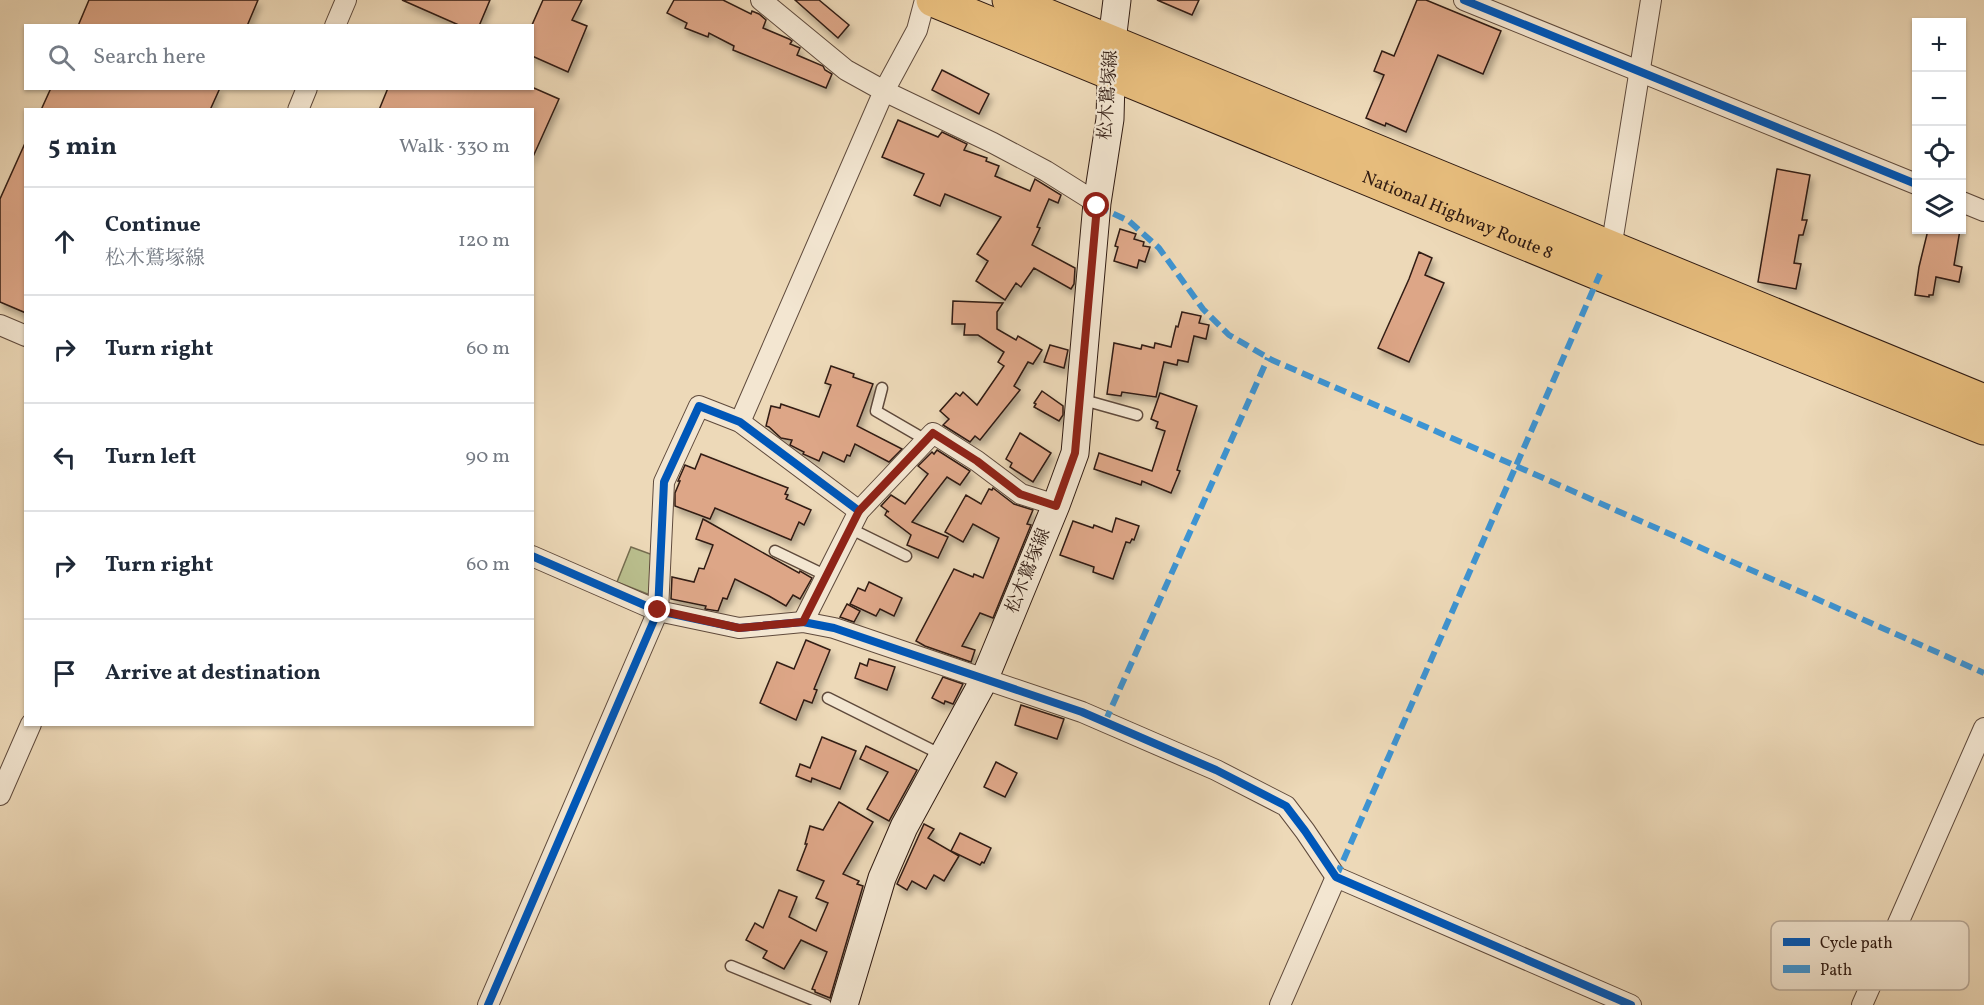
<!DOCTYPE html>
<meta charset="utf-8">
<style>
body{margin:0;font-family:Vollkorn,"Noto Serif JP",serif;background:#f6f6f7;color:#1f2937}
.controls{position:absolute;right:18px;top:18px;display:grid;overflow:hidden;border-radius:0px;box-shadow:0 2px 4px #0004}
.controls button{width:54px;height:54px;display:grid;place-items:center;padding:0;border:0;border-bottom:2px solid #e0e1e3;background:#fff;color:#1f2937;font:30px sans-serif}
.stop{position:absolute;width:18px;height:18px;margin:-14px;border:4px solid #8f2418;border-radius:50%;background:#fff}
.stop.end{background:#8f2418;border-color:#fff;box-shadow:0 2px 6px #0008}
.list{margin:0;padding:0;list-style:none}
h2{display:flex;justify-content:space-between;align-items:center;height:78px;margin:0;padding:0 24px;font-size:26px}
h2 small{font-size:20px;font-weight:400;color:#747a83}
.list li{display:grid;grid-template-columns:39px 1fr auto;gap:18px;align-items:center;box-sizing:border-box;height:108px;padding:0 24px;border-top:2px solid #e0e1e3}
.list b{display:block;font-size:22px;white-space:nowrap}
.list p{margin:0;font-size:20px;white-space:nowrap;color:#747a83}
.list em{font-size:20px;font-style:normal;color:#747a83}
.icon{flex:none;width:33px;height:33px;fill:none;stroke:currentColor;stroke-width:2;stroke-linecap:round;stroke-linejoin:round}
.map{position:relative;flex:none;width:1984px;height:1005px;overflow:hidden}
.search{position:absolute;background:#fff;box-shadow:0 2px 4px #0004;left:24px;top:24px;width:510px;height:66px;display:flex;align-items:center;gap:15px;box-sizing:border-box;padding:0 21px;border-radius:0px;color:#747a83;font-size:22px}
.panel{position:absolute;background:#fff;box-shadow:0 2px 4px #0004;left:24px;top:108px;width:510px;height:618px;border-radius:0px}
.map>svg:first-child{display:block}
</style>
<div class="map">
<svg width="1984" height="1005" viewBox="0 0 1984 1005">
<defs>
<filter id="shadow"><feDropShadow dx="3" dy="5.5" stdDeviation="3" flood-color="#0004"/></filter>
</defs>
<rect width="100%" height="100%" fill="#edd9b8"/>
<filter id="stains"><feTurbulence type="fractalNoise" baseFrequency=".00333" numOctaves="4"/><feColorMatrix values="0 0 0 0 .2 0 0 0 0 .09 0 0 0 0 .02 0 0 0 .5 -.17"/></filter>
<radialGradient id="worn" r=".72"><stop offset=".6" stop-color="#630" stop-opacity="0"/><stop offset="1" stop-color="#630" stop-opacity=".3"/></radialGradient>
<polygon fill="#babf8e" stroke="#756d50" stroke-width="1.5" points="631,547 653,555 650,595 617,582"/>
<g fill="#dda687" stroke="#301b12" stroke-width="1.5" filter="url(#shadow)">
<polygon points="89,0 258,0 247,26 78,26"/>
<polygon points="402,0 490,0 479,26 461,26"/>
<polygon points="543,0 582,0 572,20 587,26 568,72 532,56 532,25"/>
<polygon points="674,0 723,0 751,14 752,11 759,14 766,20 763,28 789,39 792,41 790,44 800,48 797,55 823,66 825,70 832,74 826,88 733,50 734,46 709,33 708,37 685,28 687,23 667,13"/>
<polygon points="795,0 819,0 849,25 838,38"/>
<polygon points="1157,0 1199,0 1192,15"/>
<polygon points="1417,0 1426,0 1501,31 1483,74 1438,55 1406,132 1386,123 1385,126 1366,118 1384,75 1374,71 1382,51 1394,56"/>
<polygon points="942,70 989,94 979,114 932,90"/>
<polygon points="51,88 220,88 210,110 41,110"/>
<polygon points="388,88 534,88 559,99 532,159 532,110 379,110"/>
<polygon points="898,120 938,137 942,132 967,144 964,150 987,158 986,161 999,166 995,176 1030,191 1035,179 1061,195 1058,203 1049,199 1037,227 1040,228 1032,245 1075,268 1074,284 1071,289 1034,268 1021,287 1016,283 1005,300 976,281 988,261 977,254 1001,217 945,194 940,206 914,195 924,174 882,157"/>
<polygon points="26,141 26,313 0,302 0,199"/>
<polygon points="1777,169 1810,175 1802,220 1807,220 1803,235 1799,235 1794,263 1801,264 1796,289 1758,282"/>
<polygon points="1120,229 1136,234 1134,239 1144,242 1143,246 1150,247 1145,262 1139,260 1137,268 1114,261 1118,247 1115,246"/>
<polygon points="1928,230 1960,230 1954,265 1962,267 1959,282 1936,277 1933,295 1929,295 1929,297 1915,295 1919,267"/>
<polygon points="1419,252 1432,258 1425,275 1444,283 1409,362 1378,348 1409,279"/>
<polygon points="953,301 1003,303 997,312 997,329 1016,340 1018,336 1042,350 1033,364 1028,362 1014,386 1020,390 980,440 975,436 970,442 943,425 949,419 940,411 956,393 960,396 963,392 977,405 1004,366 998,362 1004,352 978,335 964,335 965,324 952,324"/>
<polygon points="1182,312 1201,316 1199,323 1209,325 1206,339 1194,336 1188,362 1178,360 1177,365 1164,362 1156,397 1122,392 1121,396 1107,394 1114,343 1141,349 1142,345 1154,348 1155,343 1171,347 1176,326 1178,327"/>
<polygon points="1050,345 1068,350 1064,368 1044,362"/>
<polygon points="831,366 854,374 853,377 873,384 857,426 902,449 889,462 855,444 850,456 847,455 844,462 823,452 819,461 803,454 804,452 790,445 792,440 781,438 769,427 766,426 771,406 780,408 781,404 819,417 831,385 825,383"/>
<polygon points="1042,391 1063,406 1063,415 1059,421 1034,407 1036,404 1034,403"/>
<polygon points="1160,393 1197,406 1177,470 1180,471 1171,493 1142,481 1141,485 1094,469 1099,453 1152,471 1165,431 1156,428 1158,422 1151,419"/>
<polygon points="1020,433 1051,453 1033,482 1010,467 1012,463 1006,459"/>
<polygon points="937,450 970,471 960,485 947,477 912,522 948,537 938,558 907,545 911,535 885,515 887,511 889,512 881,506 891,495 905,504 928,474 918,466 932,452 934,454"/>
<polygon points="701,454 788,488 785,494 788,495 786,499 811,510 804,525 799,522 791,540 715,508 710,519 675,506 675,493 680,481 678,481 685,465 695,469"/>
<polygon points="993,488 1014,504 1033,510 1027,524 1031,525 993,618 980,613 962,646 975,650 971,662 925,646 916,641 954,569 973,577 974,574 983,578 999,538 973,524 963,542 945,532 966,495 981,504 989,489 992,490"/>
<polygon points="1116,518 1139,526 1134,540 1132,539 1130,543 1126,542 1113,579 1093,572 1094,567 1060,555 1073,521 1093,528 1094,525 1112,532"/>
<polygon points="703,519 799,573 800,571 812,578 800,599 793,595 786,606 769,596 735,579 727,599 723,598 718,611 705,609 706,606 671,599 672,577 694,582 699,568 704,569 713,545 696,539"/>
<polygon points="869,582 902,598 894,616 880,609 876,616 850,604 858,588 865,591"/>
<polygon points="847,604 860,611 854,622 840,617"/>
<polygon points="806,640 830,650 814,689 817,690 812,703 804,700 796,720 760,703 777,662 794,669"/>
<polygon points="869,659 895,667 887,690 855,678 860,663 867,666"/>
<polygon points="943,677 963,684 953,704 945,701 944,704 932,698"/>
<polygon points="1021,705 1064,719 1057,739 1015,725"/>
<polygon points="822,737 856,751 840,789 812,778 811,782 796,776 800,764 810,768"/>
<polygon points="866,746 917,770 889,821 867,809 888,772 860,759"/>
<polygon points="996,762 1017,773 1005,797 984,787"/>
<polygon points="839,802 873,822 843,874 859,881 857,884 863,886 830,998 815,992 815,990 812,989 827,952 801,940 784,969 763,958 767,951 746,940 755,923 763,928 779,890 797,897 789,917 816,931 828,903 816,898 824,881 797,870 807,844 805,844 810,826 823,830"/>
<polygon points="924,824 934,829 928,838 959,856 944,881 934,875 926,889 912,881 907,890 897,884"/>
<polygon points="960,833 991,848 984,863 982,862 980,865 951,851"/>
</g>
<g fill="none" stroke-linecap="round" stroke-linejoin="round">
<g stroke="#5f4a3c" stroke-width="13">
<g id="service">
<polyline points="882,388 876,411 926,440"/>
<polyline points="1080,399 1137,415"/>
<polyline points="851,529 906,556"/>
<polyline points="775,551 827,576"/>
<polyline points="828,698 942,755"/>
<polyline points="731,966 826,1005"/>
</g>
</g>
<g stroke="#5f4a3c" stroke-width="22">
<g id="minor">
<polyline points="761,0 846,70 884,91 993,143 1046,171 1097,203"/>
<polyline points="1464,0 1916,184"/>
<polyline points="335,26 346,0"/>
<polyline points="298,110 307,88"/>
<polyline points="1962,202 1984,211"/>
<polyline points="1611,249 1651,0"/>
<polyline points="0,325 26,336"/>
<polyline points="740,422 884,91 917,30 925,0"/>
<polyline points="532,556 658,611 739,628 803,622 834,628 1082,712 1216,770 1286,806 1305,831 1336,877 1631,1005"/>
<polyline points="803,622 859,511 933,433 977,461 1021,494 1056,505"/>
<polyline points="0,795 31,724"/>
<polyline points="488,1005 658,611 664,482 699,406 740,422 859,511"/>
<polyline points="1280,1005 1336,877"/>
<polyline points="1862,1005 1984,728"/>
</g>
</g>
<g stroke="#301b12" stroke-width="29">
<polyline id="secondary" points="844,1005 882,878 904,827 984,680 1056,505 1075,453 1097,203 1110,119 1112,41 1117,0"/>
</g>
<g stroke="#301b12" stroke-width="35">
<g id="trunk">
<path id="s1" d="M933,0L1600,274L1984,428"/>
<polyline points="1009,0 1984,401"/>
</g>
</g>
<use href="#service" stroke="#f3e6d1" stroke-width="10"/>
<use href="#minor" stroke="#f3e6d1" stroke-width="20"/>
<use href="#secondary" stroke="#f3e6d1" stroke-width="27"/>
<use href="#trunk" stroke="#e6bc7c" stroke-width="33"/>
<g stroke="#3d94d3" stroke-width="6" stroke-dasharray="12 6" stroke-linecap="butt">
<polyline points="1097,206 1129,221 1159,248 1203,309 1229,335 1272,360 1516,466 1984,673"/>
<polyline points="1105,722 1268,358"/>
<polyline points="1336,877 1600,274"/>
</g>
<g stroke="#f3e6d1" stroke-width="11">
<g id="cycleway">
<polyline points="1464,0 1916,184"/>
<polyline points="532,556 658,611 739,628 803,622 834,628 1082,712 1216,770 1286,806 1305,831 1336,877 1631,1005"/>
<polyline points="488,1005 658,611 664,482 699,406 740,422 859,511"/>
</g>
</g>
<use href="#cycleway" stroke="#0057b8" stroke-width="8"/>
</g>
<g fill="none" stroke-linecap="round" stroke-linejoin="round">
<polyline stroke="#8f2418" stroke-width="8" points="658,610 739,628 803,622 859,511 933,433 977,461 1020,494 1056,506 1075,453 1097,206"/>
</g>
<g text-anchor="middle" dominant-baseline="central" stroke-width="4.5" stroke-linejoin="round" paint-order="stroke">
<g font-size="18" fill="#301b12" stroke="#f3e6d1">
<text transform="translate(1109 95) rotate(-86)">松木鷲塚線</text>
<text stroke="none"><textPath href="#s1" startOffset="567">National Highway Route 8</textPath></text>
<text transform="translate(1029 571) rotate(-68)">松木鷲塚線</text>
</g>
</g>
<rect x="1771" y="921" width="198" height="69" rx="9" fill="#f3e6d1" stroke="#b8a998" stroke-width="1.5"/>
<rect x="1783" y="938" width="27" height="8" fill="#0057b8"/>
<rect x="1783" y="965" width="27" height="8" fill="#3d94d3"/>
<g font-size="16" fill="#301b12">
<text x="1820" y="948">Cycle path</text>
<text x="1820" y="975">Path</text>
</g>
<rect width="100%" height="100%" filter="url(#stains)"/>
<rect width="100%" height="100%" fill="url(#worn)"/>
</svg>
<div class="controls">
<button>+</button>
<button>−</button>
<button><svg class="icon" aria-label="locate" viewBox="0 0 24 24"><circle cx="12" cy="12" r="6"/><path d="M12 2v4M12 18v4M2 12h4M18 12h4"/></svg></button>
<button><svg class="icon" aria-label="layers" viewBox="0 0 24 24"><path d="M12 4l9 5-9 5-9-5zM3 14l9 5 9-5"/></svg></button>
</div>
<div class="stop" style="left:1097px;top:206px"></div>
<div class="stop end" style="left:658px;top:610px"></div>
<div class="search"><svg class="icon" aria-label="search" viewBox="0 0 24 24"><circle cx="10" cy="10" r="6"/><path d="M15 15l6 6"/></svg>Search here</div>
<section class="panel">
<h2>5 min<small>Walk · 330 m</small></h2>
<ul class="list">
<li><svg class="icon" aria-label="ahead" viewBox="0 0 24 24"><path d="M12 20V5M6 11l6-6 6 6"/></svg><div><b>Continue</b><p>松木鷲塚線</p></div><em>120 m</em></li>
<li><svg class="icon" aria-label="right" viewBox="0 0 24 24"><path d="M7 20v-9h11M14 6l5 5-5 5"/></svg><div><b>Turn right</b></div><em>60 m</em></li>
<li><svg class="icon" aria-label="left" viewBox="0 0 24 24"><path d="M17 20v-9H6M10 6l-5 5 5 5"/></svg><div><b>Turn left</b></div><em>90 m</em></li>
<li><svg class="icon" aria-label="right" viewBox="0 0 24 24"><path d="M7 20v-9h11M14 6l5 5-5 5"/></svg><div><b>Turn right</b></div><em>60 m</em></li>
<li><svg class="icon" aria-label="arrive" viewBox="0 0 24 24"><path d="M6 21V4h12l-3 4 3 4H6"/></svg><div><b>Arrive at destination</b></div></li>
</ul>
</section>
</div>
